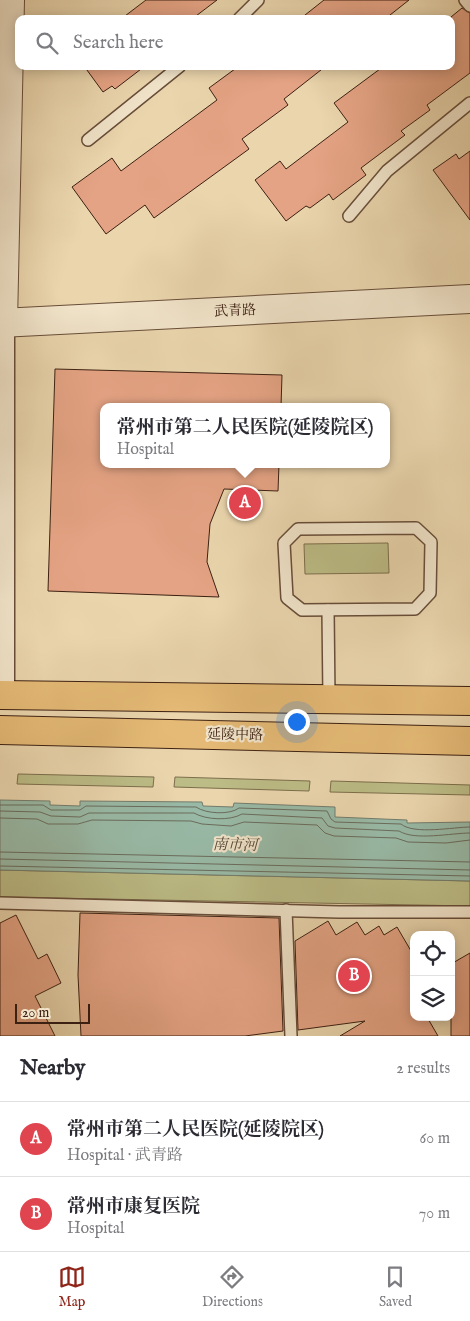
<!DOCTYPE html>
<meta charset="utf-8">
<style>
body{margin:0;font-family:"IM FELL English","Noto Serif SC",serif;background:#f2f2f3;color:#2b2b33}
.controls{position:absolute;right:15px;bottom:15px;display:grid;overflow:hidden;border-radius:10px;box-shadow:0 2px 12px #0003}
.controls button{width:45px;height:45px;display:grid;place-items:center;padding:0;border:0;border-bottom:1px solid #e1e1e2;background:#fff;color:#2b2b33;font:25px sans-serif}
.scale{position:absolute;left:15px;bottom:12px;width:75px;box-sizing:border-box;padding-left:5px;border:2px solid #3c2012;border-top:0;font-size:14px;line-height:18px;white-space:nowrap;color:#3c2012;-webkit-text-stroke:4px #f1e4ca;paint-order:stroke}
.you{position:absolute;left:296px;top:721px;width:18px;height:18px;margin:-12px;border:4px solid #fff;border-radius:50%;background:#1a73e8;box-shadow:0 0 0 8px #1a73e833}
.badge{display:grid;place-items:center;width:32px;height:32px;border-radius:50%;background:#8f2418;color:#fff;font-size:16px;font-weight:700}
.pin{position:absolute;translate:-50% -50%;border:2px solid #fff;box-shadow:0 1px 5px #0006}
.popup{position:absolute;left:100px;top:403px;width:290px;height:65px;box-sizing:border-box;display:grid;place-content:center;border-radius:10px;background:#fff;filter:drop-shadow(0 1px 4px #0005);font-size:16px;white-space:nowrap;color:#7c7c81}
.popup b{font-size:19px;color:#2b2b33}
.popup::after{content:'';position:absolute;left:50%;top:100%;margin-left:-10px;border:10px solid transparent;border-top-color:#fff}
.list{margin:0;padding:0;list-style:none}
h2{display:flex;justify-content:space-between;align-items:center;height:65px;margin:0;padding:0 20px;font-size:21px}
h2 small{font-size:16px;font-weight:400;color:#7c7c81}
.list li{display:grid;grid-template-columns:32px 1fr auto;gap:15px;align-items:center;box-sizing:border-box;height:75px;padding:0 20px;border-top:1px solid #e1e1e2}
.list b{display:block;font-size:19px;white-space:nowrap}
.list p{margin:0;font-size:16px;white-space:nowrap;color:#7c7c81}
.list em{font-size:16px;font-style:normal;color:#7c7c81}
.icon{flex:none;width:28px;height:28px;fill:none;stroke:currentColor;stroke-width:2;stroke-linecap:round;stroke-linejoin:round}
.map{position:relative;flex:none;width:470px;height:1036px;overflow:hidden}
.search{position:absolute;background:#fff;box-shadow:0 2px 12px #0003;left:15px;right:15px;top:15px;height:55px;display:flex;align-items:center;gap:12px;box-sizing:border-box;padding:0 18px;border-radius:10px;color:#7c7c81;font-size:19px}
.sheet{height:215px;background:#fff}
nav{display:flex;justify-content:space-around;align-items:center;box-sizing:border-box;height:70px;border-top:1px solid #e1e1e2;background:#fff;font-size:14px;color:#7c7c81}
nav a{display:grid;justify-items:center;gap:2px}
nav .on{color:#8f2418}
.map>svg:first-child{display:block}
</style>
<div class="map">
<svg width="470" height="1036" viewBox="0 0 470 1036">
<rect width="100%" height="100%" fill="#ead5ad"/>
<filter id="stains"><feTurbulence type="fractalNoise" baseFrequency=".004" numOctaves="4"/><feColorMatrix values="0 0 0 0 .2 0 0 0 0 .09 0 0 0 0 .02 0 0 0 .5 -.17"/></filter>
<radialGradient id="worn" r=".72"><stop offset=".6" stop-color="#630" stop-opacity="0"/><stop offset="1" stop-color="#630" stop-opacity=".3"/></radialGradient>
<g fill="#bcbc86" stroke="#7c6e4c">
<polygon points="388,543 389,573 305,574 304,544"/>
<polygon points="18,774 154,777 153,787 17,784"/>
<polygon points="175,777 310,781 309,791 174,787"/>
<polygon points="331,781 470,785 470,795 330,792"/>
<polygon points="0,870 470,881 470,906 0,897"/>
</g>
<polygon fill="#98b9a6" stroke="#737c6b" points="0,800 50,801 50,805 80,806 80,801 202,802 203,806 233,807 234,803 335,807 335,817 407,820 407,823 470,822 470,881 0,870"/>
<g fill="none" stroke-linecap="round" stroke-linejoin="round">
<g stroke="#6a6c5c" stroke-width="1">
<path d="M0,805H43L51,810H80L86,806L196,807C206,814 230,815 239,808L327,811L331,819L335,822L401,824C414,835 454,827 470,827"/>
<path d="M0,811L40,812L51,816L80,817L89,813H194C206,820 230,821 242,814L322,818L328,826L335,828L399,831C415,841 451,833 470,833"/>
<polyline points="0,818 37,819 48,824 78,824 92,820 191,821 202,824 231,826 244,822 317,825 325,833 334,836 396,838 408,842 446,843 470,840"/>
<polyline points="0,852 470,862"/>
<polyline points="0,859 470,870"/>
<polyline points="0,866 470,876"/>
</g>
</g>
<g fill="#e4a384" stroke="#3c2012">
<polygon points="146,0 217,0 192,19 121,19"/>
<polygon points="324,0 409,0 385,19 300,19"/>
<polygon points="462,8 470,13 470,73 427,105 430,110 401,131 405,135 361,168 366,175 333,200 329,194 310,208 306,206 286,221 255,180 280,161 286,169 348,122 334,103 384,66 451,66 451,17"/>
<polygon points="84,66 145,66 115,89 112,86 103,92"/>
<polygon points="239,66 326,66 284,99 288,105 242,139 249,149 154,218 145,205 106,234 72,187 112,158 121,171 217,100 209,88"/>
<polygon points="470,151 470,220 433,170 456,154 459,159"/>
<polygon points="55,369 282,375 281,407 104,407 104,464 279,464 278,491 224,489 210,524 207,562 219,597 48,591"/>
<polygon points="80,913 279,918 283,1031 245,1036 81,1036 78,975"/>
<polygon points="16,915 38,959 47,954 61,983 35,996 55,1036 0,1036 0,923"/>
<polygon points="328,921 336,935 357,922 365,935 379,926 384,935 397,927 414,956 414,1017 427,1017 438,1036 340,1036 365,1021 298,1030 295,941"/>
<polygon points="470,953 470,1036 451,1036 451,964"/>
</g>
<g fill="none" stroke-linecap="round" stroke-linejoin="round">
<g stroke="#684d39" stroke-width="14">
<g id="service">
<polyline points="465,0 470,6"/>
<polyline points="239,19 258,0"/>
<polyline points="88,140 180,66"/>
<polyline points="349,216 387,171 470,103"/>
<polygon points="416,528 431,542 430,593 415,609 302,610 287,598 284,543 298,529"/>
<polyline points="328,610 329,699"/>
<polyline points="0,903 339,912 470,912"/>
<polyline points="286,910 291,1036"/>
</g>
</g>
<g stroke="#684d39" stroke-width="25">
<polyline id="minor" points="3,695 3,323"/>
</g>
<g stroke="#684d39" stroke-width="30">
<g id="tertiary">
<polyline points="0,323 470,299"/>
<polyline points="3,323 10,0"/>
</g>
</g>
<g stroke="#3c2012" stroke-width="30">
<g id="primary">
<polyline points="0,695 470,701"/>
<polyline points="0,730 470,741"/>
</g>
</g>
<use href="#service" stroke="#f1e4ca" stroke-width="11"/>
<use href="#minor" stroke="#f1e4ca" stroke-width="22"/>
<use href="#tertiary" stroke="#f1e4ca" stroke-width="28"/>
<use href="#primary" stroke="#e5ba76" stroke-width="28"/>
</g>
<g text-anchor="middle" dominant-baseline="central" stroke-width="4.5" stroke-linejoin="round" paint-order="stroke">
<g font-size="14" fill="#3c2012" stroke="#f1e4ca">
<text transform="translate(235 311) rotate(-3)">武青路</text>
<text transform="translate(235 735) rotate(1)">延陵中路</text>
</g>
<g font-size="15" font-style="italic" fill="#534637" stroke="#f1e4ca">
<text transform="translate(235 845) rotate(1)">南市河</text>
</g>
</g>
<rect width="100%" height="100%" filter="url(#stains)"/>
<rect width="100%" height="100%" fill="url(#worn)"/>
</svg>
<div class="controls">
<button><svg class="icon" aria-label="locate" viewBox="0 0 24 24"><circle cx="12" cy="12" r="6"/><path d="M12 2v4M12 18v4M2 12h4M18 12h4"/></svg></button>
<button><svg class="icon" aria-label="layers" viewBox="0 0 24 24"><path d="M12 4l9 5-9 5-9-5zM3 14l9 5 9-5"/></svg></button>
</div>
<div class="scale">20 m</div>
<div class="you"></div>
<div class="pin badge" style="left:245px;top:503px;background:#e0444e">A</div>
<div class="popup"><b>常州市第二人民医院(延陵院区)</b>Hospital</div>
<div class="pin badge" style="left:354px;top:976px;background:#e0444e">B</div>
<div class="search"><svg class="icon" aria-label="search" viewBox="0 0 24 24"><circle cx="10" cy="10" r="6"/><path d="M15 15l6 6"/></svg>Search here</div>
</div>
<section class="sheet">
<h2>Nearby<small>2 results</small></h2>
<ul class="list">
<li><span class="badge" style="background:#e0444e">A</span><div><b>常州市第二人民医院(延陵院区)</b><p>Hospital · 武青路</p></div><em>60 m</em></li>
<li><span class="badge" style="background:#e0444e">B</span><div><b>常州市康复医院</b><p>Hospital</p></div><em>70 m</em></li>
</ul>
</section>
<nav>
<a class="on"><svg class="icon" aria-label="map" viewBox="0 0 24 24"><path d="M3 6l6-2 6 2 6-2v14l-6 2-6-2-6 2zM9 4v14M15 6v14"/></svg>Map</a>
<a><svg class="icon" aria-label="directions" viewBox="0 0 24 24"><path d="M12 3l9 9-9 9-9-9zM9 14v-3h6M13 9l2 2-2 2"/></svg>Directions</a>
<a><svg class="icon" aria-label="saved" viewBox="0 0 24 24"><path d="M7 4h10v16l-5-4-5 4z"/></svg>Saved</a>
</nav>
